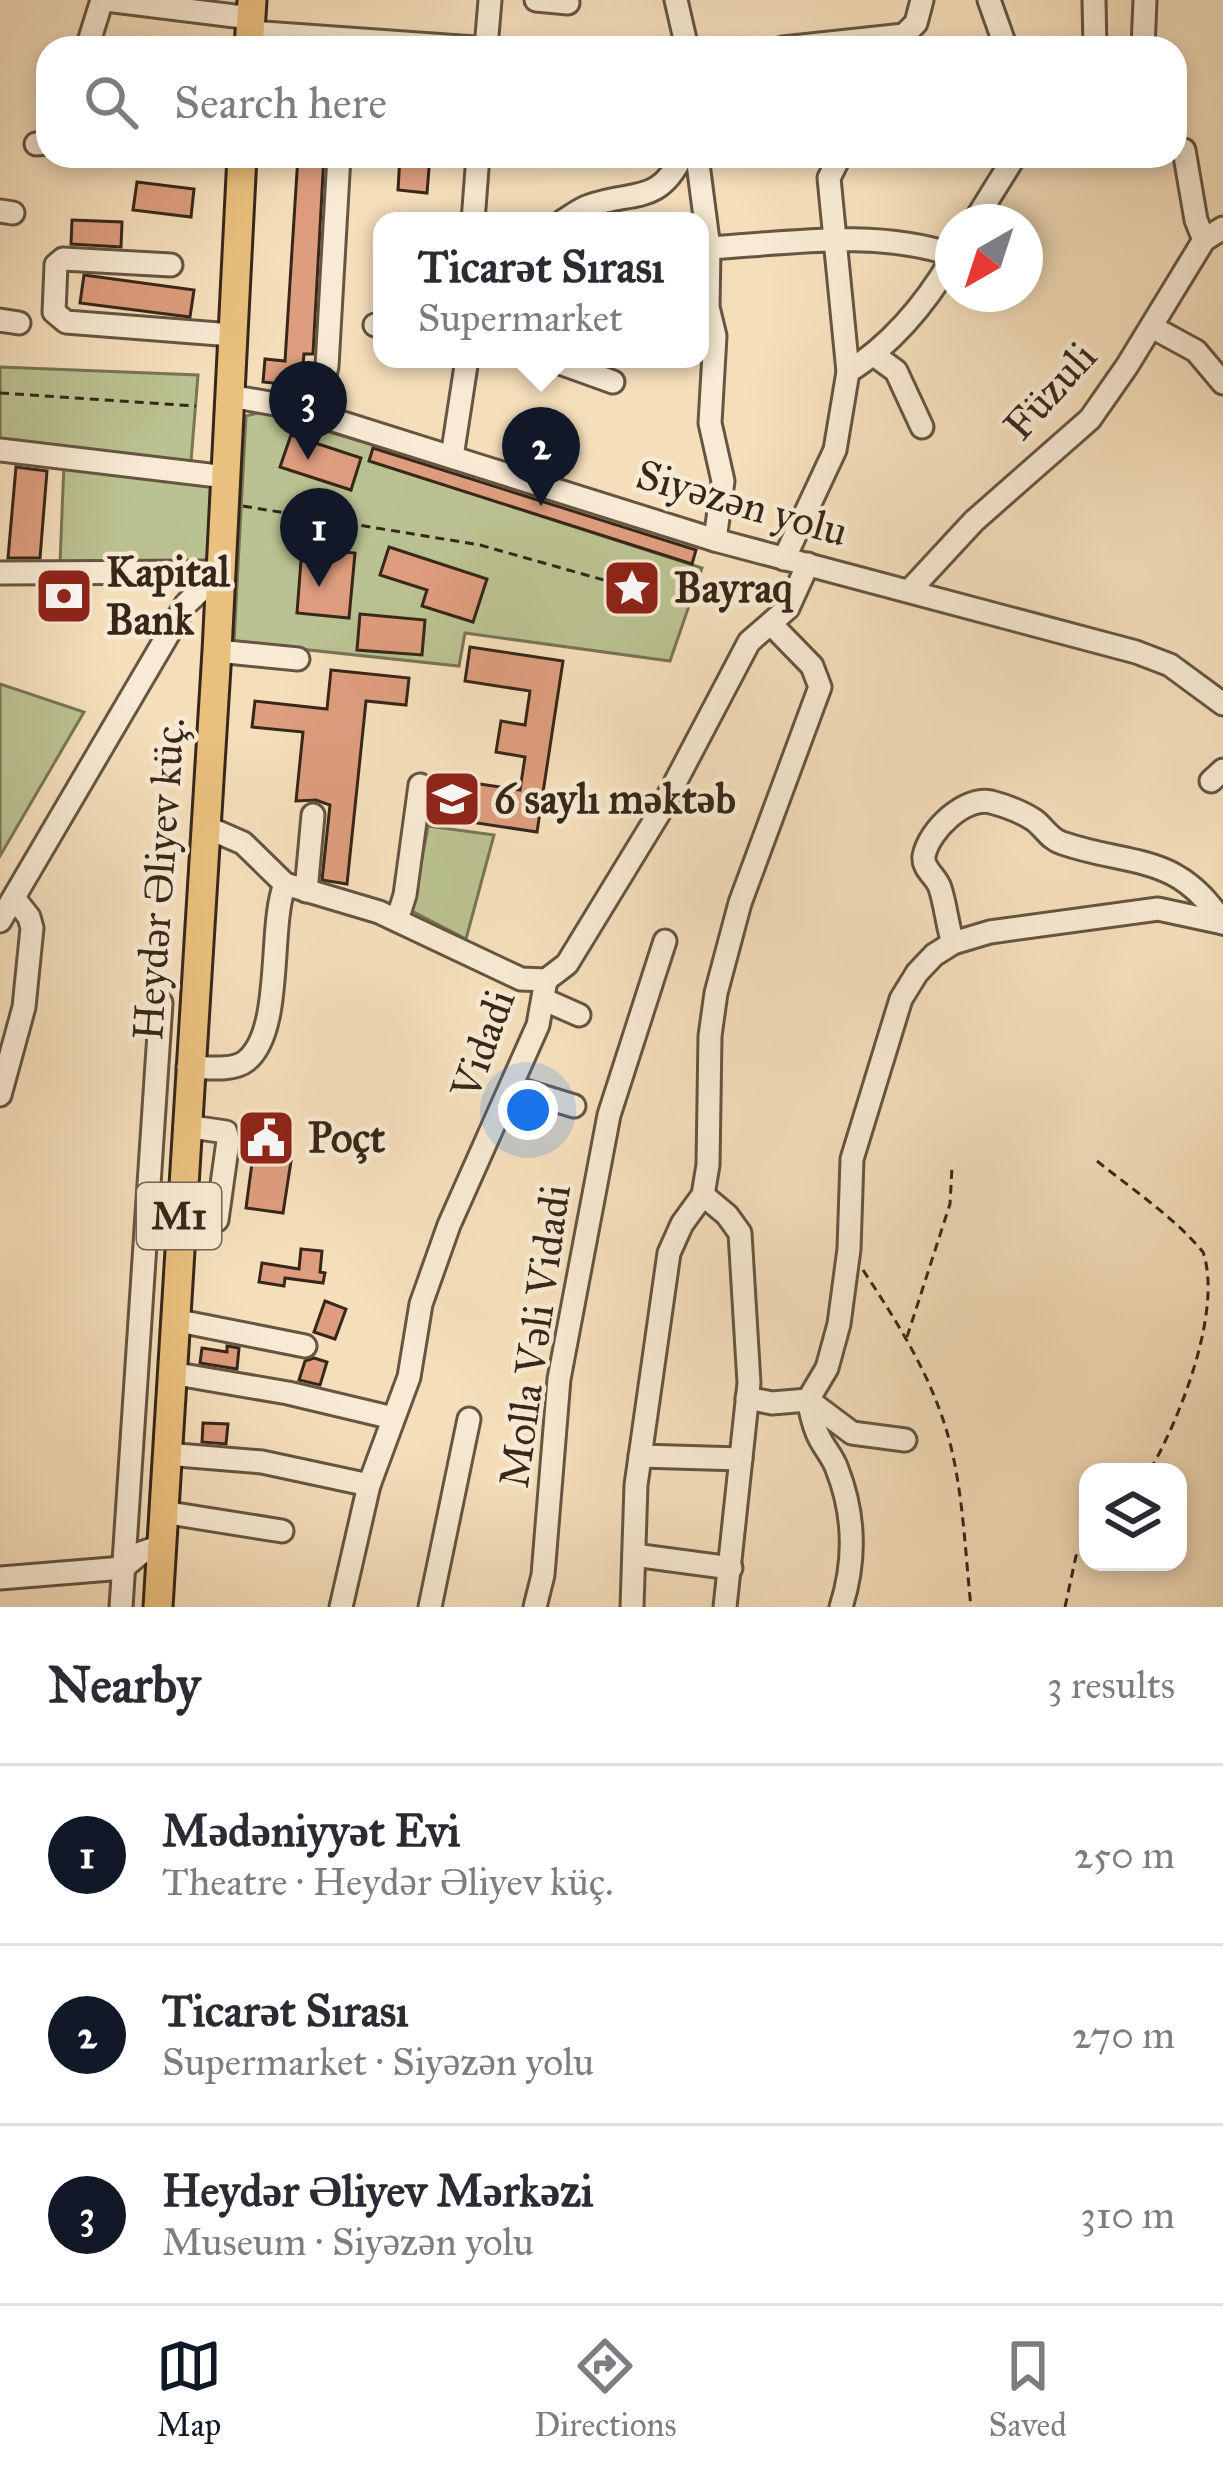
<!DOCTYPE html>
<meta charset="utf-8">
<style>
body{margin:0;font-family:"IM FELL Great Primer",serif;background:#f2f2f3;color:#2b2b33}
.controls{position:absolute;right:36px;bottom:36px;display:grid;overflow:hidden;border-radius:24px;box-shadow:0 6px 18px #0003}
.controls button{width:108px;height:108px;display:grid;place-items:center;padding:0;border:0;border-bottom:3px solid #e1e1e2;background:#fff;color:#2b2b33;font:60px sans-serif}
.compass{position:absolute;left:935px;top:204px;width:108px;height:108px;border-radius:50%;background:#fff;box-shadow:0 6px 18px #0003;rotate:219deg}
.you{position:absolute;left:528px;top:1110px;width:42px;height:42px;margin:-30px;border:9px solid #fff;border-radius:50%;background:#1a73e8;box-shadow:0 0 0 18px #1a73e833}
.badge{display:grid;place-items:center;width:78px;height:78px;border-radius:50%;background:#111827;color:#fff;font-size:39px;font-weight:700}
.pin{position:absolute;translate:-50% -99px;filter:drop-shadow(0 3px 6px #0008)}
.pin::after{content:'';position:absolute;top:63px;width:42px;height:36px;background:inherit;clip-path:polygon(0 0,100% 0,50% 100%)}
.popup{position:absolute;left:373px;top:212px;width:336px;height:156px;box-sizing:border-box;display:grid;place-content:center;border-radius:24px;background:#fff;filter:drop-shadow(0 3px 9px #0005);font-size:39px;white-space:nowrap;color:#7c7c81}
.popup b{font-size:45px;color:#2b2b33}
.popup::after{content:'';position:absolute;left:50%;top:100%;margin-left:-24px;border:24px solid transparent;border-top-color:#fff}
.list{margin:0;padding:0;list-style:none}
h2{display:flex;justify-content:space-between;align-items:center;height:156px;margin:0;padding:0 48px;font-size:51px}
h2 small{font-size:39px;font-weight:400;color:#7c7c81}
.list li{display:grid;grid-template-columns:78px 1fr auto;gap:36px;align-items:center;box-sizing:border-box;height:180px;padding:0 48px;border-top:3px solid #e1e1e2}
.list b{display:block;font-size:45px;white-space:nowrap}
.list p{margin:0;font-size:39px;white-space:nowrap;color:#7c7c81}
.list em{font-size:39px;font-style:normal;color:#7c7c81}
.icon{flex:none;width:66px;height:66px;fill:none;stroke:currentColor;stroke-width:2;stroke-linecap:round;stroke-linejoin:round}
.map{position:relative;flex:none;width:1223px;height:1607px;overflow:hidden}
.search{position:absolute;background:#fff;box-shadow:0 6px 18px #0003;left:36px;right:36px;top:36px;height:132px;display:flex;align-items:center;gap:30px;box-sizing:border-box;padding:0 42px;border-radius:36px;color:#7c7c81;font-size:45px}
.sheet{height:696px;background:#fff}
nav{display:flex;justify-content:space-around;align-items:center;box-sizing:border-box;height:168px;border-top:3px solid #e1e1e2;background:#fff;font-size:33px;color:#7c7c81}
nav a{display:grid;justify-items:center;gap:6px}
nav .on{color:#111827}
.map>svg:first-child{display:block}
</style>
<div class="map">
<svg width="1223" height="1607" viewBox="0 0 1223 1607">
<rect width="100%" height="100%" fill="#f5dfbb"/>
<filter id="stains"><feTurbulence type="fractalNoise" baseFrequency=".00167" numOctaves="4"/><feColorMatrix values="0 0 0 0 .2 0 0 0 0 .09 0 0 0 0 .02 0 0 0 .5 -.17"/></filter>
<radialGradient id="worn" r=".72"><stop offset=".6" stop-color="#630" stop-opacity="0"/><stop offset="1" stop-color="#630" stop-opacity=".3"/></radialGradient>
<g fill="#bbc291" stroke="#797456" stroke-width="3">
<polygon points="0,367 198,375 191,461 0,443"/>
<polygon points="261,412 374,445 370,461 702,568 670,661 465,633 459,666 234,642 246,416"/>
<polygon points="64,463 211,483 207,562 60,563"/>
<polygon points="0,684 84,712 0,856"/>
<polygon points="428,826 494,835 466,939 412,911"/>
</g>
<g fill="#de9d7e" stroke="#37271a" stroke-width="3">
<polygon points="298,156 324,156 313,354 304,354 301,386 263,382 265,359 285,361"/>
<polygon points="400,156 430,156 427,193 398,190"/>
<polygon points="137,182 194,189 191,217 133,210"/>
<polygon points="72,220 122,222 121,247 71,244"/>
<polygon points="84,275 194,290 190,317 80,303"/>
<polygon points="291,435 361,458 351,490 280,467"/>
<polygon points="373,448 696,550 692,564 369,461"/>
<polygon points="16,467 47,471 40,558 8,558"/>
<polygon points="389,547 487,579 473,622 422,606 427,590 380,575"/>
<polygon points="302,548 355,553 349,618 297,613"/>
<polygon points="360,614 425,620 422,655 357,650"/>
<polygon points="470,647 563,661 537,832 431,816 433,777 520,790 525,757 496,752 501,721 525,725 530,691 465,681"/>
<polygon points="331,670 409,678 406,705 366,701 347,884 322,880 330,805 316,800 296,801 303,732 252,727 255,701 327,709"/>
<polygon points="253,1116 285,1119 281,1160 291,1161 283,1213 246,1208 254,1148 250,1147"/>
<polygon points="301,1249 322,1251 320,1272 325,1273 323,1283 285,1278 284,1286 259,1282 262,1263 299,1269"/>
<polygon points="325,1301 346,1309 335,1339 314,1332"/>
<polygon points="227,1346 239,1348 237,1369 200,1363 202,1348 227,1352"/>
<polygon points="314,1358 327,1362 320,1385 299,1380 305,1361"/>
<polygon points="203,1423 228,1424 226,1444 202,1442"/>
</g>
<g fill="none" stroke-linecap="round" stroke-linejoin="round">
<g stroke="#665542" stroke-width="27">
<g id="minor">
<polyline points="106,0 251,18"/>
<polyline points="536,0 568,3"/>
<polyline points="676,0 687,48"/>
<polyline points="989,0 1006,48"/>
<polyline points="1094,0 1095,48"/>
<polyline points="250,32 475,48"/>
<polyline points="87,48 102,0"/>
<polyline points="486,48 490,0"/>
<polyline points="783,48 904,35 916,23 922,0"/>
<polyline points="1143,48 1145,0"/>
<polyline points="36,144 48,143"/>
<polyline points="1184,150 1196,220 1204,240"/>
<polyline points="697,156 709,248 708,307 715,336 710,423 723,481 715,540"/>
<polyline points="840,156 829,178 848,372"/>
<polyline points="0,211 13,213"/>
<polyline points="473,221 478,156"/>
<path d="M563,221C571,216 580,209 589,206C632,190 658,206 682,156"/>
<polyline points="974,222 1015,156"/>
<path d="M709,248C790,243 876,229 953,255"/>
<polyline points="171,265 63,259 56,265 54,312 66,322 232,335"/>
<polyline points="0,320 19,323"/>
<polyline points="375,325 382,326"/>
<polyline points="1152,327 1196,351 1223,383"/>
<polyline points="874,355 896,371 922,427"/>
<polyline points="549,359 613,382"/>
<polyline points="230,396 292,407 715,540 1136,652 1170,665 1223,704"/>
<polyline points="317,414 327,366 339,156"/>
<polyline points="0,450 226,477"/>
<polyline points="452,457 467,359"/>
<path d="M784,559L835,450L848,372C892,344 927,302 953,257"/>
<polyline points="0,573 220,572"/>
<polyline points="911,589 974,521 1090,419 1127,366 1204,240 1223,228"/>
<polyline points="217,651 298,659"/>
<polyline points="1211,781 1223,770"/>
<polyline points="204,826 243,843 285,884 379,912 521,979 546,980"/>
<polyline points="306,891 313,815"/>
<polyline points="397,920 405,895 420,785"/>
<polyline points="0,921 186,604 220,572"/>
<path d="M953,943C947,925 946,906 940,888C937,877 922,869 924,856C929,830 965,796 991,802C1006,806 1022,812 1034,820C1045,828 1049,839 1062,843C1132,867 1177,852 1223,923"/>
<polyline points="546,980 567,964 658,815 749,642 788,608 808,564"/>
<polyline points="545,1000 579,1015"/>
<path d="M188,1067C204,1067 232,1072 246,1061C284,1031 268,927 285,884"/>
<polyline points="512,1087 574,1106"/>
<polyline points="0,1095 24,1007 32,928 29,917 14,898"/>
<polyline points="703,1195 727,1215 740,1233 749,1383 725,1607"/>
<polyline points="179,1220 217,1220 228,1141 226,1132 185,1126"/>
<polyline points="174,1320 305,1346"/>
<polyline points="171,1373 288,1393 393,1418"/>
<polyline points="747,1398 772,1403 808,1400 852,1433 905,1440"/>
<polyline points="166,1454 262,1462 369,1485"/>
<polyline points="640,1456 741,1459"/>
<polyline points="163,1512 282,1531"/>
<polyline points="634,1555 731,1568"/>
<polyline points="0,1578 123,1568 141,1553 161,1546"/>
<polyline points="121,1607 161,1003"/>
<polyline points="341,1607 369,1485 409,1377 421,1304 449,1225 538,1025 546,980"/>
<polyline points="430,1607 469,1419"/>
<polyline points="535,1607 543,1575 559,1379 609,1115 665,941"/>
<polyline points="632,1607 636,1485 669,1253 682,1224 703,1195 708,1165 710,1036 716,993 740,903 820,687 812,666 772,625"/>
<path d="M841,1607C856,1560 855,1515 837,1469C833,1457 824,1448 819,1437C813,1426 811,1412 808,1400L827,1368L839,1324L849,1249L852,1159L901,999L917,973L934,955L953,943L990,932L1158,909L1223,923"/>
</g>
</g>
<g stroke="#37271a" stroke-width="33">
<g id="major">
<polyline points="249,48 252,0"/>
<polyline points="158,1607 217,651 242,156"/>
</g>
</g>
<g stroke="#37271a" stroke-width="3" stroke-dasharray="9 6" stroke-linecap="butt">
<polyline points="0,393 196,406"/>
<polyline points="243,506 480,545 632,588"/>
<path d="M1097,1161C1133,1190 1174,1217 1203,1252C1223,1310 1180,1419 1149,1472"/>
<path d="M863,1270C892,1314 922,1361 940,1411C963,1472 964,1543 971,1607"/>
<polyline points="907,1337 950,1204 952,1167"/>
<polyline points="1065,1607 1076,1556 1088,1542"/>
</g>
<use href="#minor" stroke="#f8ead3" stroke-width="21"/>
<use href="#major" stroke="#eac07e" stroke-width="27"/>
</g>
<defs>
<g id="sight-square" transform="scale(3)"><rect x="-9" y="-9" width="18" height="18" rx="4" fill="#8f2418" stroke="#f8ead3"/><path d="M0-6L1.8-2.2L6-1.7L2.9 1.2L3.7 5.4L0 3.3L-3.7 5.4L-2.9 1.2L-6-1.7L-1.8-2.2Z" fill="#fff"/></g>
<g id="bank-square" transform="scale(3)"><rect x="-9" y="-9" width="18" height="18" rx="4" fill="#8f2418" stroke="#f8ead3"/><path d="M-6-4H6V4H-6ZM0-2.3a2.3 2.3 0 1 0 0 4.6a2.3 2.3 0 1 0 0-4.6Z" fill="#fff"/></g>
<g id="school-square" transform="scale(3)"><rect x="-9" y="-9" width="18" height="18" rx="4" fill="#8f2418" stroke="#f8ead3"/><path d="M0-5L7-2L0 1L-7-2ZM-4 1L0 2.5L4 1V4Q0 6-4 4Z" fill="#fff"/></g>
<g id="civic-square" transform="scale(3)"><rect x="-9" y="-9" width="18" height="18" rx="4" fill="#8f2418" stroke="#f8ead3"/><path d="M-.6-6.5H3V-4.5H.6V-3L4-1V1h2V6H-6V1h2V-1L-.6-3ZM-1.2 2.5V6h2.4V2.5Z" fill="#fff"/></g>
</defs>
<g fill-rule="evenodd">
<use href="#sight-square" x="632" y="588"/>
<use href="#bank-square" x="64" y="596"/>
<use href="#school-square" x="452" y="799"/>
<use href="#civic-square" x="266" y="1138"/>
</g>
<g text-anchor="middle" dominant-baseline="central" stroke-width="9" stroke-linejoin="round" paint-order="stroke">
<rect fill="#f8ead3" stroke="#716252" stroke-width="3" x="137" y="1183" width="84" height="66" rx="9"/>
<g font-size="39" font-weight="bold" fill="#37271a">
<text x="179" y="1216">M1</text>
</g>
<g font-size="42" fill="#37271a" stroke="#f8ead3">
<text transform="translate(1050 391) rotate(-48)">Füzuli</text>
<text transform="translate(742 503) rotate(16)">Siyəzən yolu</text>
<text transform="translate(159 879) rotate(-86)">Heydər Əliyev küç.</text>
<text transform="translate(483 1044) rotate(-70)">Vidadi</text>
<text transform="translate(535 1336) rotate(-82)">Molla Vəli Vidadi</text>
</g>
<g font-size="42" font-weight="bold" fill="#37271a" stroke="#f8ead3" text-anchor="start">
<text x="106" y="572">Kapital<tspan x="106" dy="48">Bank</tspan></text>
<text x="674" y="588">Bayraq</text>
<text x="494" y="799">6 saylı məktəb</text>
<text x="308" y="1138">Poçt</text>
</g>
</g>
<rect width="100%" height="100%" filter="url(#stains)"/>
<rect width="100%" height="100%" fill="url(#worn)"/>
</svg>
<div class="controls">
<button><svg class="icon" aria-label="layers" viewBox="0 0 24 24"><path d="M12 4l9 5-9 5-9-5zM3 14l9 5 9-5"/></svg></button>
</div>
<svg class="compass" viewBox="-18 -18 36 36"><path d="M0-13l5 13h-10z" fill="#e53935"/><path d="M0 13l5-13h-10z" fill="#7c7c81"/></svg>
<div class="you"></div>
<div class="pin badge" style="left:319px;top:587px">1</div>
<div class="pin badge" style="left:541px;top:506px">2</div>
<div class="popup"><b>Ticarət Sırası</b>Supermarket</div>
<div class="pin badge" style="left:308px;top:460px">3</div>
<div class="search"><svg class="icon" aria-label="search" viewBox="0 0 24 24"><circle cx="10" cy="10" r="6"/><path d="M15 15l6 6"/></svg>Search here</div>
</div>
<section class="sheet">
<h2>Nearby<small>3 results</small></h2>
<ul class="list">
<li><span class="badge">1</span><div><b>Mədəniyyət Evi</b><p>Theatre · Heydər Əliyev küç.</p></div><em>250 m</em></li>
<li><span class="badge">2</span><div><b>Ticarət Sırası</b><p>Supermarket · Siyəzən yolu</p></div><em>270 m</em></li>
<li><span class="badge">3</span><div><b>Heydər Əliyev Mərkəzi</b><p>Museum · Siyəzən yolu</p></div><em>310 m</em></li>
</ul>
</section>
<nav>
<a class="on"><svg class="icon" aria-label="map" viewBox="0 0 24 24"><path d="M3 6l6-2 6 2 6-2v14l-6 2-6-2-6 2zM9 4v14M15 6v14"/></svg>Map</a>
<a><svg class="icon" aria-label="directions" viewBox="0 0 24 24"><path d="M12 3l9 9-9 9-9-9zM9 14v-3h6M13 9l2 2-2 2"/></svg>Directions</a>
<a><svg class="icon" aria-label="saved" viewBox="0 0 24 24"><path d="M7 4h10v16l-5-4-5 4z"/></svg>Saved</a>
</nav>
